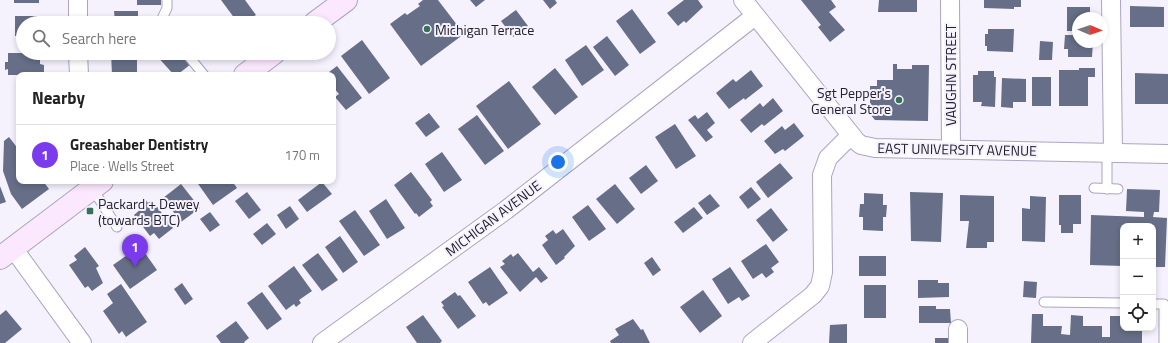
<!DOCTYPE html>
<meta charset="utf-8">
<style>
body{margin:0;font-family:"Titillium Web",sans-serif;background:#f6f6f6;color:#222}
.controls{position:absolute;right:12px;bottom:12px;display:grid;overflow:hidden;border-radius:8px;box-shadow:0 2px 6px #0003}
.controls button{width:36px;height:36px;display:grid;place-items:center;padding:0;border:0;border-bottom:1px solid #e0e0e0;background:#fff;color:#222;font:20px sans-serif}
.compass{position:absolute;left:1072px;top:12px;width:36px;height:36px;border-radius:50%;background:#fff;box-shadow:0 2px 6px #0003;rotate:92deg}
.you{position:absolute;left:558px;top:162px;width:14px;height:14px;margin:-10px;border:3px solid #fff;border-radius:50%;background:#1a73e8;box-shadow:0 0 0 6px #1a73e833}
.badge{display:grid;place-items:center;width:26px;height:26px;border-radius:50%;background:#7c3aed;color:#fff;font-size:13px;font-weight:700}
.pin{position:absolute;translate:-50% -33px;filter:drop-shadow(0 1px 2px #0008)}
.pin::after{content:'';position:absolute;top:21px;width:14px;height:12px;background:inherit;clip-path:polygon(0 0,100% 0,50% 100%)}
.list{margin:0;padding:0;list-style:none}
h2{display:flex;justify-content:space-between;align-items:center;height:52px;margin:0;padding:0 16px;font-size:17px}
h2 small{font-size:13px;font-weight:400;color:#767676}
.list li{display:grid;grid-template-columns:26px 1fr auto;gap:12px;align-items:center;box-sizing:border-box;height:60px;padding:0 16px;border-top:1px solid #e0e0e0}
.list b{display:block;font-size:15px;white-space:nowrap}
.list p{margin:0;font-size:13px;white-space:nowrap;color:#767676}
.list em{font-size:13px;font-style:normal;color:#767676}
.icon{flex:none;width:22px;height:22px;fill:none;stroke:currentColor;stroke-width:2;stroke-linecap:round;stroke-linejoin:round}
.map{position:relative;flex:none;width:1168px;height:343px;overflow:hidden}
.search{position:absolute;background:#fff;box-shadow:0 2px 6px #0003;left:16px;top:16px;width:320px;height:44px;display:flex;align-items:center;gap:10px;box-sizing:border-box;padding:0 14px;border-radius:22px;color:#767676;font-size:15px}
.panel{position:absolute;background:#fff;box-shadow:0 2px 6px #0003;left:16px;top:72px;width:320px;height:112px;border-radius:8px}
.map>svg:first-child{display:block}
</style>
<div class="map">
<svg width="1168" height="343" viewBox="0 0 1168 343">
<rect width="100%" height="100%" fill="#f5f2fe"/>
<g fill="#666f87">
<rect x="14" y="0" width="25" height="3"/>
<rect x="137" y="0" width="24" height="5"/>
<polygon points="221,0 245,0 256,15 244,23 238,23"/>
<polygon points="423,0 438,0 464,34 421,66 390,24 405,13 407,15 420,6 418,4"/>
<polygon points="470,0 485,0 476,7"/>
<polygon points="543,0 555,0 557,3 550,9"/>
<polygon points="684,0 698,0 703,7 686,23 684,21 678,26 667,13"/>
<polygon points="801,0 831,0 836,7 829,12 845,30 830,42 818,27 821,25"/>
<polygon points="879,0 917,0 917,12 878,12"/>
<polygon points="984,0 1021,0 1021,7 1014,7 1014,9 984,8"/>
<polygon points="1130,6 1164,7 1164,27 1130,27"/>
<polygon points="1067,7 1090,7 1090,18 1078,18 1078,31 1067,31"/>
<polygon points="632,9 656,42 640,54 616,21"/>
<polygon points="516,10 528,26 513,37 501,21"/>
<polygon points="114,11 138,11 138,23 115,23"/>
<polygon points="15,16 38,16 38,23 23,23 23,36 15,36"/>
<polygon points="214,16 220,23 206,23"/>
<polygon points="988,29 1014,29 1013,52 987,51 987,46 985,46 985,34 988,34"/>
<polygon points="1065,35 1078,35 1078,42 1093,42 1092,57 1068,57 1068,49 1064,49"/>
<polygon points="607,36 629,65 615,76 593,47"/>
<polygon points="362,40 390,78 369,94 341,56"/>
<polygon points="1040,41 1053,42 1052,60 1039,60"/>
<polygon points="586,45 604,70 582,86 565,60"/>
<polygon points="8,53 40,53 40,64 44,65 44,75 19,75 18,77 18,75 8,75 8,69 5,70 5,62 8,62"/>
<polygon points="111,53 137,53 137,75 112,75"/>
<polygon points="158,53 182,53 191,64 177,75 174,75 156,55"/>
<polygon points="893,64 897,64 897,69 912,69 912,65 929,65 928,121 875,120 870,114 870,86 877,86 877,80 893,80"/>
<polygon points="337,66 362,98 346,110 335,97 339,94 333,87 333,75 325,75"/>
<polygon points="555,68 578,97 555,115 532,87"/>
<polygon points="1079,68 1095,68 1095,77 1088,77 1088,106 1059,106 1059,70 1079,70"/>
<polygon points="751,70 763,86 745,100 744,98 729,109 716,93 733,79 736,82"/>
<polygon points="978,71 994,71 994,77 996,77 995,107 981,106 982,102 973,102 973,75 978,75"/>
<polygon points="1135,73 1168,74 1168,104 1135,104"/>
<rect x="1032" y="77" width="19" height="29"/>
<polygon points="1002,78 1026,79 1026,102 1013,102 1013,108 1001,107"/>
<polygon points="509,81 541,124 508,149 476,106"/>
<polygon points="773,98 783,111 764,126 762,124 751,133 740,120 760,103 763,107"/>
<polygon points="707,112 715,123 707,130 713,137 706,142 688,120 695,115 698,119"/>
<polygon points="429,113 440,127 426,137 415,123"/>
<polygon points="477,115 504,151 485,165 458,129"/>
<polygon points="794,123 804,136 785,151 783,149 775,154 764,141 782,126 785,130"/>
<polygon points="675,124 696,156 676,169 655,137"/>
<polygon points="9,137 19,150 19,181 43,181 49,189 22,209 11,194 3,171 4,141"/>
<polygon points="442,152 462,180 444,192 425,164"/>
<polygon points="780,163 793,178 768,198 756,182"/>
<polygon points="646,165 658,181 641,194 629,178"/>
<polygon points="411,172 432,200 430,202 433,206 419,217 416,213 415,214 394,185"/>
<polygon points="196,181 232,181 237,188 213,205"/>
<polygon points="322,182 332,194 307,212 298,200"/>
<polygon points="181,184 200,208 181,222 163,198"/>
<polygon points="615,184 635,209 617,224 596,199"/>
<polygon points="0,186 6,202 0,204"/>
<polygon points="751,187 761,199 748,209 739,197"/>
<polygon points="1127,189 1160,190 1159,212 1154,212 1153,217 1167,218 1165,267 1153,267 1153,226 1123,226 1123,266 1090,265 1091,215 1144,217 1144,212 1126,211"/>
<polygon points="247,192 261,210 249,219 235,201"/>
<polygon points="910,192 943,193 941,242 911,241"/>
<polygon points="864,193 883,194 883,205 887,205 886,217 883,217 883,231 863,230 863,217 859,217 860,204 864,204"/>
<polygon points="710,194 720,206 707,215 698,203"/>
<polygon points="960,195 994,196 994,242 987,242 987,248 966,248 969,221 960,221"/>
<polygon points="1059,195 1081,195 1081,224 1073,224 1073,233 1061,233 1061,225 1059,225"/>
<polygon points="1030,196 1046,197 1045,242 1022,241 1022,208 1030,209"/>
<polygon points="145,199 148,203 152,200 173,228 159,239 154,233 150,236 134,215 142,208 138,203"/>
<polygon points="386,199 405,228 387,239 369,211"/>
<polygon points="588,205 606,229 589,241 572,217"/>
<polygon points="290,206 299,219 286,229 277,215"/>
<polygon points="694,207 703,218 683,233 674,222"/>
<polygon points="771,208 788,230 773,242 756,220"/>
<polygon points="355,210 380,245 364,256 339,221"/>
<polygon points="210,212 220,225 210,232 200,219"/>
<polygon points="267,223 276,234 262,245 253,234"/>
<polygon points="563,229 575,246 564,257 565,258 556,265 542,245 548,240 545,236 553,230 556,234"/>
<polygon points="340,236 358,262 343,273 325,247"/>
<polygon points="766,244 779,262 771,268 774,272 766,278 762,273 753,279 741,261"/>
<polygon points="140,246 157,270 130,289 113,265"/>
<polygon points="85,247 99,266 96,268 103,283 92,291 88,286 85,288 69,265 77,260 74,256"/>
<polygon points="318,253 338,280 322,291 302,265"/>
<polygon points="518,253 533,272 539,267 548,278 541,283 536,277 520,292 500,267 505,264 502,261 511,254 513,257"/>
<rect x="859" y="256" width="27" height="20"/>
<polygon points="652,257 661,270 653,276 644,263"/>
<polygon points="294,266 312,291 299,300 301,303 296,307 294,304 286,310 268,286"/>
<polygon points="490,267 508,293 489,306 486,302 483,304 468,282"/>
<polygon points="730,267 750,296 742,301 739,297 728,304 712,279"/>
<polygon points="918,280 938,280 938,283 949,283 949,297 918,298"/>
<polygon points="1024,281 1037,282 1036,298 1023,297"/>
<polygon points="182,283 193,299 185,305 174,289"/>
<polygon points="121,284 147,322 126,337 122,331 119,334 103,311 113,303 107,294"/>
<rect x="864" y="285" width="22" height="33"/>
<polygon points="703,290 722,316 700,333 680,307"/>
<polygon points="262,292 282,319 267,330 247,303"/>
<polygon points="455,292 458,296 460,295 476,316 458,329 442,307 444,306 441,302"/>
<polygon points="919,306 936,306 936,309 950,309 951,323 919,323"/>
<polygon points="6,310 22,329 5,343 0,343 0,315"/>
<polygon points="1032,314 1043,314 1043,326 1062,326 1061,334 1070,335 1071,315 1083,316 1083,326 1102,326 1102,337 1110,337 1110,316 1123,316 1123,328 1142,328 1142,343 1031,343"/>
<polygon points="423,315 442,341 440,343 417,343 406,327"/>
<polygon points="633,319 641,330 643,329 650,343 611,343 610,341 619,335 615,329"/>
<polygon points="236,321 249,338 244,342 245,343 221,343 216,336"/>
<polygon points="847,324 847,343 829,343 830,325"/>
<polygon points="935,338 949,338 948,343 935,343"/>
</g>
<g fill="none" stroke-linecap="round" stroke-linejoin="round">
<g stroke="#aba5c0" stroke-width="11">
<g id="service">
<polyline points="160,23 167,8 167,0"/>
<polyline points="186,53 204,75"/>
<polyline points="92,188 117,227"/>
<polyline points="1094,188 1118,189"/>
<polyline points="1107,189 1107,152"/>
<polyline points="1044,302 1123,303"/>
<polyline points="1153,304 1164,304 1164,343"/>
</g>
</g>
<g stroke="#aba5c0" stroke-width="20">
<g id="minor">
<polyline points="78,0 78,23"/>
<polyline points="743,0 856,141 861,145 875,148 1168,154"/>
<polyline points="950,0 951,149"/>
<polyline points="1111,0 1113,152"/>
<polyline points="78,53 79,75"/>
<polyline points="13,248 82,343"/>
<polyline points="322,343 506,210 755,16"/>
<polyline points="752,343 813,295 820,286 823,272 822,175 828,158 851,135"/>
<polyline points="958,343 958,329"/>
</g>
</g>
<g stroke="#aba5c0" stroke-width="24">
<g id="secondary">
<polyline points="315,23 346,0"/>
<polyline points="245,75 274,53"/>
<polyline points="0,258 102,181"/>
</g>
</g>
<use href="#service" stroke="#fff" stroke-width="9"/>
<use href="#minor" stroke="#fff" stroke-width="18"/>
<use href="#secondary" stroke="#fce8fe" stroke-width="22"/>
</g>
<g fill="#376f57" stroke="#f5f2fe" stroke-width="1.5">
<circle cx="427" cy="29" r="4"/>
<circle cx="899" cy="100" r="4"/>
<rect x="86" y="207" width="8" height="8" rx="2"/>
</g>
<g text-anchor="middle" dominant-baseline="central" stroke-width="4" stroke-linejoin="round" paint-order="stroke">
<g font-size="14" fill="#24212c" stroke="#f5f2fe" text-anchor="start">
<text x="435" y="29">Michigan Terrace</text>
<text x="891" y="92" text-anchor="end">Sgt Pepper's<tspan x="891" dy="16">General Store</tspan></text>
<text x="98" y="203">Packard + Dewey<tspan x="98" dy="16">(towards BTC)</tspan></text>
</g>
<g font-size="14" fill="#24212c" stroke="#f5f2fe">
<text transform="translate(950 75) rotate(-90)">VAUGHN STREET</text>
<text transform="translate(957 149) rotate(1)">EAST UNIVERSITY AVENUE</text>
<text transform="translate(493 218) rotate(-37)">MICHIGAN AVENUE</text>
</g>
</g>
</svg>
<div class="controls">
<button>+</button>
<button>−</button>
<button><svg class="icon" aria-label="locate" viewBox="0 0 24 24"><circle cx="12" cy="12" r="6"/><path d="M12 2v4M12 18v4M2 12h4M18 12h4"/></svg></button>
</div>
<svg class="compass" viewBox="-18 -18 36 36"><path d="M0-13l5 13h-10z" fill="#e53935"/><path d="M0 13l5-13h-10z" fill="#767676"/></svg>
<div class="you"></div>
<div class="pin badge" style="left:135px;top:267px">1</div>
<div class="search"><svg class="icon" aria-label="search" viewBox="0 0 24 24"><circle cx="10" cy="10" r="6"/><path d="M15 15l6 6"/></svg>Search here</div>
<section class="panel">
<h2>Nearby<small></small></h2>
<ul class="list">
<li><span class="badge">1</span><div><b>Greashaber Dentistry</b><p>Place · Wells Street</p></div><em>170 m</em></li>
</ul>
</section>
</div>
